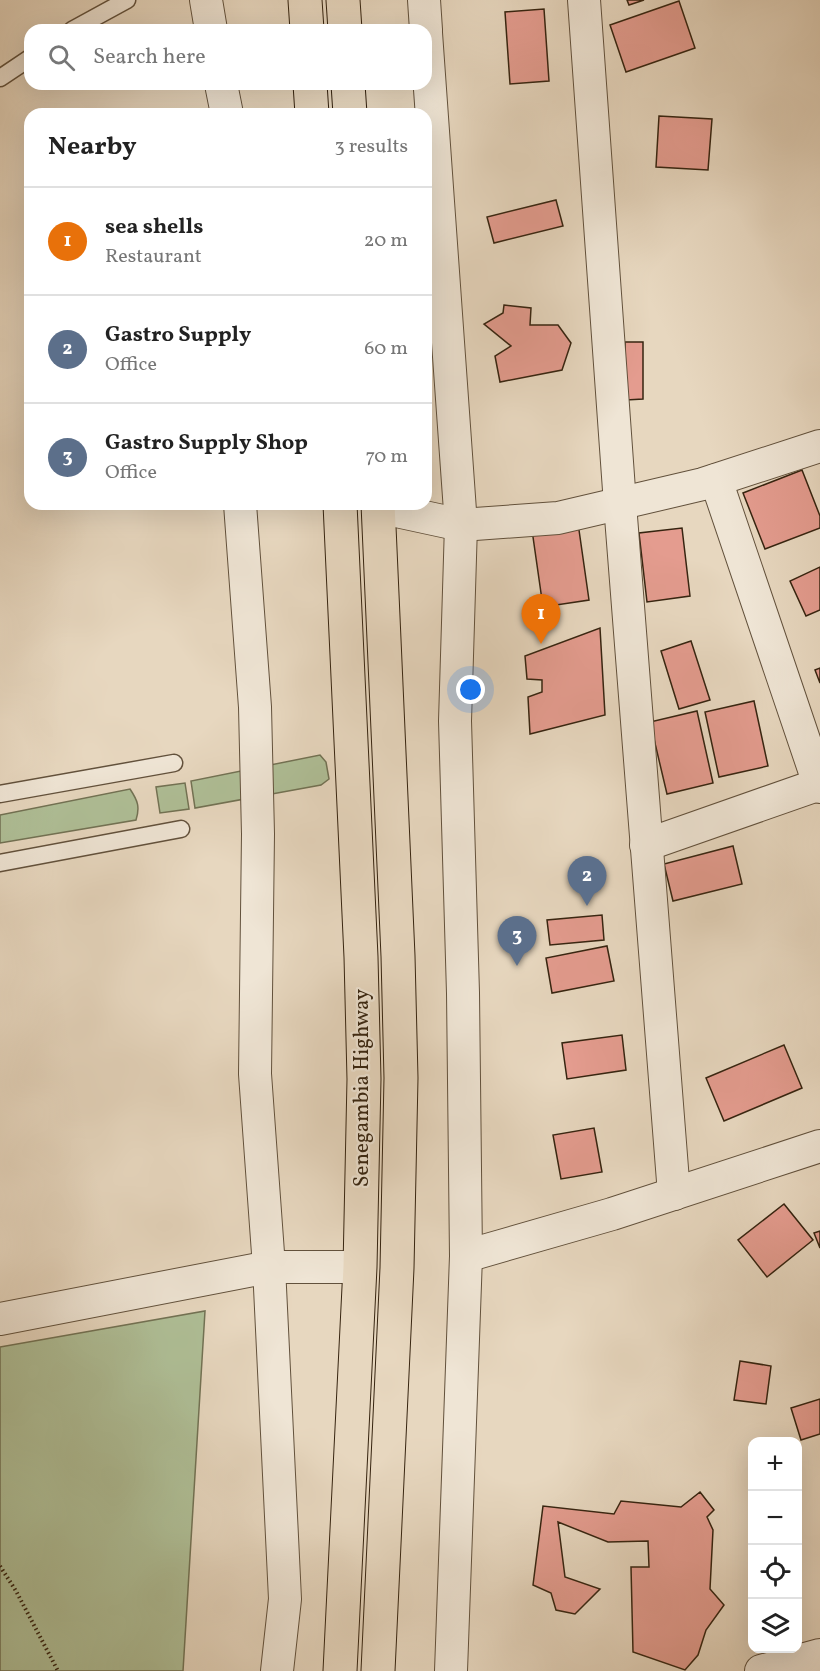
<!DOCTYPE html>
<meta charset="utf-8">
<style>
body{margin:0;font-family:Vollkorn,serif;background:#f2f2f2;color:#222}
.controls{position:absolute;right:18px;bottom:18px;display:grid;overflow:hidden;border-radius:12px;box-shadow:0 6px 24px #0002}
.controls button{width:54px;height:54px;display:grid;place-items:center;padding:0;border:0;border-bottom:2px solid #e0e0e0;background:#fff;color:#222;font:30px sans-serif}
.you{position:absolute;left:471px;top:690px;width:21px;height:21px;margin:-15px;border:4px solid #fff;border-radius:50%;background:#1a73e8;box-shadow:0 0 0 9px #1a73e833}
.badge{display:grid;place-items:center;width:39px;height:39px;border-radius:50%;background:#1a73e8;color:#fff;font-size:20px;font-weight:700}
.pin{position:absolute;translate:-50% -50px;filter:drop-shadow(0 2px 3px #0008)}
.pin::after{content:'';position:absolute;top:32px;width:21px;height:18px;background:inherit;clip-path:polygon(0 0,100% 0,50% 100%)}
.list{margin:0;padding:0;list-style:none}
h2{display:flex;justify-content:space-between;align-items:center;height:78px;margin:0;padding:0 24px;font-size:26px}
h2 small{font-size:20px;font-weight:400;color:#767676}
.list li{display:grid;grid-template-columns:39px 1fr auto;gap:18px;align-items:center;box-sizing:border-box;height:108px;padding:0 24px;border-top:2px solid #e0e0e0}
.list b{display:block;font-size:22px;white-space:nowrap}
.list p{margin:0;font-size:20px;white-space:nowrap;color:#767676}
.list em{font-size:20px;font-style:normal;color:#767676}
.icon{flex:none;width:33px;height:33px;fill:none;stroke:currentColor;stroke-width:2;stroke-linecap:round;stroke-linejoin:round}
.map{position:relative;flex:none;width:820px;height:1671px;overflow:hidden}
.search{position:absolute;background:#fff;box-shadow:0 6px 24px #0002;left:24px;top:24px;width:408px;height:66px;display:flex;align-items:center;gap:15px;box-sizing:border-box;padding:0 21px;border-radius:18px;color:#767676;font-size:22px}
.panel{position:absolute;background:#fff;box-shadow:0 6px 24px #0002;left:24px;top:108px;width:408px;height:402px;border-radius:18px}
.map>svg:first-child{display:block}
</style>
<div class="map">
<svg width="820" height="1671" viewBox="0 0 820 1671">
<rect width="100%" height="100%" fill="#e7d7bf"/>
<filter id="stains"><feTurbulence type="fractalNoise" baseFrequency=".00333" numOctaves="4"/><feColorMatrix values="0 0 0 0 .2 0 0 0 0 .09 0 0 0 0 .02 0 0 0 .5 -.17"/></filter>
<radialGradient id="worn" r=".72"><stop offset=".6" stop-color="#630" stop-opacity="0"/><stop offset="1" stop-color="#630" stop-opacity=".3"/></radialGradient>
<g fill="#afbf97" stroke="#727254" stroke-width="1.5">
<polygon points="320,755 326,762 329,779 321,785 195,808 191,781"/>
<polygon points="185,783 189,809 160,813 156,787"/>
<path d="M130,789C138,801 140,807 136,820L0,843V815Z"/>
<polygon points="205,1311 183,1671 0,1671 0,1347"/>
</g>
<g fill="#e49c8f" stroke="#362410" stroke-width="1.5">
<polygon points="627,0 644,0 629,5"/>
<polygon points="679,1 695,48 626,72 610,25"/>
<polygon points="544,9 549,81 510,84 505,12"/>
<polygon points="659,116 712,119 708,170 656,167"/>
<polygon points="556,200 563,226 494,243 487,217"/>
<polygon points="504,305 531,308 530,325 558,325 571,343 562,370 500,382 495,356 511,346 484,324 503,313"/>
<polygon points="625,342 643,342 643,399 626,400"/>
<polygon points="802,470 820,516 820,528 765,549 743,493"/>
<polygon points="578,523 589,600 543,607 532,530"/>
<polygon points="682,528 690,596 647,602 639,533"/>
<polygon points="820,567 820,610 806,616 790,581"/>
<polygon points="600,628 605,715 530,734 528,697 542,692 542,680 527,679 525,656"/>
<polygon points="691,641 710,700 679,709 661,651"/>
<polygon points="820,668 820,683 815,670"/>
<polygon points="754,701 768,766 719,777 705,712"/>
<polygon points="697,711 713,783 667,794 650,722"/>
<polygon points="733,846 742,884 673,901 664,864"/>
<polygon points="602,915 604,940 550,945 547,920"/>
<polygon points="607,946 614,981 552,993 546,958"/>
<polygon points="622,1035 626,1070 567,1079 562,1043"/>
<polygon points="784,1045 802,1088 724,1121 706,1078"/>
<polygon points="594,1128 602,1172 561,1179 553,1135"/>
<polygon points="784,1204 813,1240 767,1277 738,1240"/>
<polygon points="820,1231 820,1248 814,1233"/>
<polygon points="740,1361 771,1366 766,1404 734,1400"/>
<polygon points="820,1399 820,1434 801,1440 791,1408"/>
<polygon points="700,1492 714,1510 707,1517 713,1530 710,1589 724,1605 706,1630 698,1655 685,1670 633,1652 631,1567 649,1567 648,1541 608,1542 558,1522 565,1577 600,1589 575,1614 556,1610 551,1593 533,1585 543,1506 614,1514 621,1501 681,1507"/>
</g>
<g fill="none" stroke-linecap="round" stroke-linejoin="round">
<g stroke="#62513c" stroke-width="19">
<g id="service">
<polyline points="72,30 127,0"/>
<polyline points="0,78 30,58"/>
<polyline points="0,794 174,763"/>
<polyline points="0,863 181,829"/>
</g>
</g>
<g stroke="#62513c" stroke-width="34">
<g id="minor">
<polyline points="206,0 211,30"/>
<polyline points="424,0 426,30"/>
<polyline points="584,0 620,504 674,1194"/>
<polyline points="426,33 461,525 455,721 463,993 466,1256 451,1671"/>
<polyline points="221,84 227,114"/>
<polyline points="716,480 820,787"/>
<polyline points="240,504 255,707 258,834 255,1074 269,1267 285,1599 277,1671"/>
<polyline points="378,507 461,525 558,518 703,484 820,446"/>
<polyline points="646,845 820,784"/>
<polyline points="466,1256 612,1214 820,1146"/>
<polyline points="0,1319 269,1267 360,1267"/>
<polyline points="761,1671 820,1655"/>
</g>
</g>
<g stroke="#362410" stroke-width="35">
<g id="primary">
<polyline points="305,0 307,30"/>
<polyline points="343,0 345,30"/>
<polyline points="310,84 312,114"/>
<polyline points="348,84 350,114"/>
<polyline points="340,504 361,957 364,1079 360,1267 340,1671"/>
<polyline points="378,1671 397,1268 401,1078 398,956 378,504"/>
</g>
</g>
<polyline stroke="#362410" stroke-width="4" stroke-dasharray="1.5 3" stroke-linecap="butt" points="0,1566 16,1591 58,1671"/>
<use href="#service" stroke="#efe5d5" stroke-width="16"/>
<use href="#minor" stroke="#efe5d5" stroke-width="32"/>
<use href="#primary" stroke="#e7d7bf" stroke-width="33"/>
</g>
<g text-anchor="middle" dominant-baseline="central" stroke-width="4.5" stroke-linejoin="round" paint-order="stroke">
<g font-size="21" fill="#362410" stroke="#efe5d5">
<text transform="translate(362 1088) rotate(-90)">Senegambia Highway</text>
</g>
</g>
<rect width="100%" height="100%" filter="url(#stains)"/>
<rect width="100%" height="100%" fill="url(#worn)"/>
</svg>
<div class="controls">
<button>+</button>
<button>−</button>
<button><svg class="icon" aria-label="locate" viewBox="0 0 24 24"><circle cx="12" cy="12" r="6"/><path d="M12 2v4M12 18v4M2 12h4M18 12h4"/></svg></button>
<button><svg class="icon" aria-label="layers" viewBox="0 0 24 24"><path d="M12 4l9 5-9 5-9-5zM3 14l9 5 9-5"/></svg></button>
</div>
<div class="you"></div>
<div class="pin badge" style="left:541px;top:644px;background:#e8710a">1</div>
<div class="pin badge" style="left:587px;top:906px;background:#5c6f8a">2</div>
<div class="pin badge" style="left:517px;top:966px;background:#5c6f8a">3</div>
<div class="search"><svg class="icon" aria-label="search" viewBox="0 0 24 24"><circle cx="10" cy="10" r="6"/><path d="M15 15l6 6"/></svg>Search here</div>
<section class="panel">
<h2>Nearby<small>3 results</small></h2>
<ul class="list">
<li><span class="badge" style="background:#e8710a">1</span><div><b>sea shells</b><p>Restaurant</p></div><em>20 m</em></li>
<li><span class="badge" style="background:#5c6f8a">2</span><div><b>Gastro Supply</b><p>Office</p></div><em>60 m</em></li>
<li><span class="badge" style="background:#5c6f8a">3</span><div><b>Gastro Supply Shop</b><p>Office</p></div><em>70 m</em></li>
</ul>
</section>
</div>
